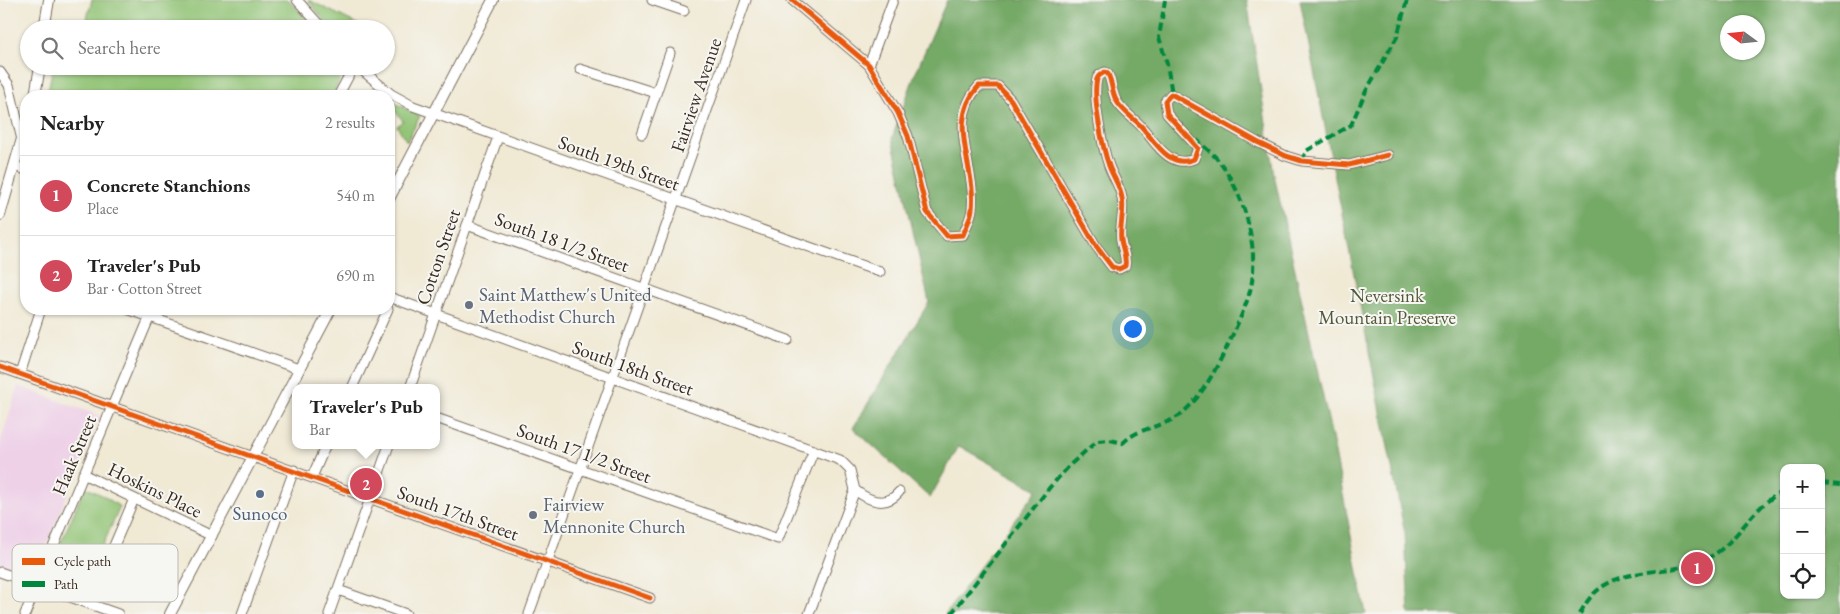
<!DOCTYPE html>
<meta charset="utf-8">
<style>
body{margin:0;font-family:"EB Garamond",serif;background:#f6f6f6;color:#222}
.controls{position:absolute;right:15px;bottom:15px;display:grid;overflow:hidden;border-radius:10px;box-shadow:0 1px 4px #0004}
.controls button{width:45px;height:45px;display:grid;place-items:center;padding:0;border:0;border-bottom:1px solid #e0e0e0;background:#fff;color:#222;font:25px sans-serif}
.compass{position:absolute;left:1720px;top:15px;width:45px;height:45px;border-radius:50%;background:#fff;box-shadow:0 1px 4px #0004;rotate:285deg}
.you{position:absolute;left:1132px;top:328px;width:18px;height:18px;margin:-12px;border:4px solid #fff;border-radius:50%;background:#1a73e8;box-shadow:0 0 0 8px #1a73e833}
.badge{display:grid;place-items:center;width:32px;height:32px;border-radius:50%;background:#d1495b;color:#fff;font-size:16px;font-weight:700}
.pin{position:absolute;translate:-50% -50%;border:2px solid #fff;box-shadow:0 1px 5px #0006}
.popup{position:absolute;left:292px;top:384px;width:148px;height:65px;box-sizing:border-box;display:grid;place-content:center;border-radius:10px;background:#fff;filter:drop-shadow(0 1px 4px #0005);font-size:16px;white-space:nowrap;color:#767676}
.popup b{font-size:19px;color:#222}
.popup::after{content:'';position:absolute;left:50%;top:100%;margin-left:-10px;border:10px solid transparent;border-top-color:#fff}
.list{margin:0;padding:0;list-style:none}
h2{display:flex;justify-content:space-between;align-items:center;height:65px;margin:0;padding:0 20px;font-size:21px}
h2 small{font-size:16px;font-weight:400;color:#767676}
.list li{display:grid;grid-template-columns:32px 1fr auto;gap:15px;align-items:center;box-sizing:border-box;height:80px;padding:0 20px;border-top:1px solid #e0e0e0}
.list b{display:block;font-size:19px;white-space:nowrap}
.list p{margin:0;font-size:16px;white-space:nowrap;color:#767676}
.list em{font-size:16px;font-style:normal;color:#767676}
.icon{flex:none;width:28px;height:28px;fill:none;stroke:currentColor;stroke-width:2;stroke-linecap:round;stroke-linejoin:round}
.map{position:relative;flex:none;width:1840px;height:614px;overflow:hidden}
.search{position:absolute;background:#fff;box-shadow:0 1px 4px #0004;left:20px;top:20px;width:375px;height:55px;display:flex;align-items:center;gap:12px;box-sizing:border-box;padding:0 18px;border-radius:28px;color:#767676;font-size:19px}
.panel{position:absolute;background:#fff;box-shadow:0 1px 4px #0004;left:20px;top:90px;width:375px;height:225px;border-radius:20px}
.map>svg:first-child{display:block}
</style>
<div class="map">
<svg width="1840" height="614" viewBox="0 0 1840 614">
<rect width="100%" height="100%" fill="#f6f6f2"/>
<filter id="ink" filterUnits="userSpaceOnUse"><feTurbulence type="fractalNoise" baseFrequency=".02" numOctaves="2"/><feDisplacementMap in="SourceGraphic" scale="10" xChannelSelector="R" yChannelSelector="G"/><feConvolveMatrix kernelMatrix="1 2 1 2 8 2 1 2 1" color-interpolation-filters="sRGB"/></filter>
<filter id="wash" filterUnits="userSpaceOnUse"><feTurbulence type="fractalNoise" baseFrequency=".0096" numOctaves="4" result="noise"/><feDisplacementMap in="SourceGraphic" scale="20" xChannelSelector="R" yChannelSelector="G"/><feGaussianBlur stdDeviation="1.12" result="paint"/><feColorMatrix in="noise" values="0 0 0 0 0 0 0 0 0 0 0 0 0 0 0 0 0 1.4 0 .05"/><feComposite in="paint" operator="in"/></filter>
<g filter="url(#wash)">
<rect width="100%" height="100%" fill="#f0e9d4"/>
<polygon fill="#eed0e7" points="18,386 100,416 34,575 0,563 0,444"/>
<g fill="#91c374" stroke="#667649">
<polygon points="92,0 289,0 315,29 84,29"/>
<polygon points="308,0 309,0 367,29 331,29"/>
<polygon points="53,66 346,66 346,67 332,96 47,96"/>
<polygon points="389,100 420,116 407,142 397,126 403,121 389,103"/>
<polygon points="85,487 104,496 120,507 83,589 46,577"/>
</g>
<g fill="#74a966" stroke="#586a42" fill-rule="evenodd">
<polygon points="947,0 1247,0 1274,175 1332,437 1366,614 945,614 1037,490 959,446 930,498 853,428 929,302 892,138 915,74"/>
<path d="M1300,0H1840V614H1409L1405,534ZM1728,22H1758V52H1728ZM1784,468H1821V595H1784Z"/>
</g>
</g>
<g filter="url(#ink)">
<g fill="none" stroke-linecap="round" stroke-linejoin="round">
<g stroke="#7a6d5e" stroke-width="11">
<g id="minor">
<polyline points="297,0 323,29"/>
<polyline points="652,0 684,11"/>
<path d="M792,0L869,65L898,113L908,136L927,212L947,236L963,235C966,227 971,218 972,209C977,167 945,123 979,86H998L1011,100L1096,246L1112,267L1119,269L1125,266C1127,256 1122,249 1121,240C1119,225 1125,212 1122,198C1120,186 1113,177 1109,166C1103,149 1092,97 1097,79C1098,75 1101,74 1105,72L1108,74C1112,82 1112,93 1116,100C1121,110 1132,117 1140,125C1154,140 1169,170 1194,159L1198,148L1167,114L1165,101L1171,94L1257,142L1286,156L1302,161L1349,165L1388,155"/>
<polyline points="869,65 893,0"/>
<polyline points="357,66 391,94 413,106 880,272"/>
<polyline points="580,69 656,93"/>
<polyline points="0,72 9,85 22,140"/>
<polyline points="338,96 354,66"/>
<polyline points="642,134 670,53"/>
<polyline points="15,166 26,170"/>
<polyline points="467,225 788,340"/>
<polyline points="389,297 840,460 850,470 855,490 809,614"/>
<polyline points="127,309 299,369"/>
<polyline points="0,367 650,598"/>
<polyline points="20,374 41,309"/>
<polyline points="352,388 388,309"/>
<polyline points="410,388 498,137"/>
<polyline points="436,418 778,539 814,450"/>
<polyline points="83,474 212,536"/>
<polyline points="312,477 326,445"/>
<path d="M855,490C869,501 886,508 899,492"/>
<polyline points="0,572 118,614"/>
<polyline points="338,590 406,614"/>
<polyline points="89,604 134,499"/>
<polyline points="25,614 153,309"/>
<polyline points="242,614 294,470"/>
<polyline points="329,614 389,445"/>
<polyline points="529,614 746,0"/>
</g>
</g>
<g stroke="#7a6d5e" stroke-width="12">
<g id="major">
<polyline points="44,29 49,0"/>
<polyline points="35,96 40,66"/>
<polyline points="389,199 493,0"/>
<polyline points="0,215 26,125"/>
<polyline points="170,614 331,309"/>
</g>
</g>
<use href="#minor" stroke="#fff" stroke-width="9"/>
<use href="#major" stroke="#fff" stroke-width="10"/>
<g stroke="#00873e" stroke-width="4" stroke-dasharray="8 4" stroke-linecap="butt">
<polyline points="1165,0 1159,37 1167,64 1172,94"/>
<polyline points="1302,161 1306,151 1351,125 1366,91 1397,37 1407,0"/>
<polyline points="1821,483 1840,485"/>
<path d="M951,614L1050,487L1071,464L1097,441L1110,440L1123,443C1138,427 1162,428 1180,415C1202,397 1214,372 1227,347C1236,327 1246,308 1251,287C1259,248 1245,196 1221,164C1215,155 1205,148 1197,140"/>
<path d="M1580,614C1605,560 1663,579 1704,560C1738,545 1750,506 1784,491"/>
</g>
<g stroke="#f6f6f2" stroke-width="8">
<g id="cycleway">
<path d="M792,0L869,65L898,113L908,136L927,212L947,236L963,235C966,227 971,218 972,209C977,167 945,123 979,86H998L1011,100L1096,246L1112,267L1119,269L1125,266C1127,256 1122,249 1121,240C1119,225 1125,212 1122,198C1120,186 1113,177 1109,166C1103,149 1092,97 1097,79C1098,75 1101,74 1105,72L1108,74C1112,82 1112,93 1116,100C1121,110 1132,117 1140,125C1154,140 1169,170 1194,159L1198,148L1167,114L1165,101L1171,94L1257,142L1286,156L1302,161L1349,165L1388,155"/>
<polyline points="0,367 650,598"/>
</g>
</g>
<use href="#cycleway" stroke="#e8590c" stroke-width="5"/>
</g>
</g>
<g fill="#6b7280" stroke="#f6f6f2" stroke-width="2">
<circle cx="469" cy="305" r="5"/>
<circle cx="533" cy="515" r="5"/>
</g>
<circle fill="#5c6f8a" stroke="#f6f6f2" stroke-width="2" cx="260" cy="494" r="5"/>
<g text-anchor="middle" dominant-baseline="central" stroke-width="4" stroke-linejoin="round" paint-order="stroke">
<g font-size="19" fill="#3b2a1e" stroke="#f6f6f2">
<text transform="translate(696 95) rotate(-71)">Fairview Avenue</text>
<text transform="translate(619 163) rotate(20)">South 19th Street</text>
<text transform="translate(562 242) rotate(20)">South 18 1/2 Street</text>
<text transform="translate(438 257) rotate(-71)">Cotton Street</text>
<text transform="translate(633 368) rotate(20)">South 18th Street</text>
<text transform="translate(584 453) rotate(20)">South 17 1/2 Street</text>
<text transform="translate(74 455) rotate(-67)">Haak Street</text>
<text transform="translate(155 490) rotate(26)">Hoskins Place</text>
<text transform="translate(458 513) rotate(20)">South 17th Street</text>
</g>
<g font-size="19" fill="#5b616d" stroke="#f6f6f2" text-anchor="start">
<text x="479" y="294">Saint Matthew's United<tspan x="479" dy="22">Methodist Church</tspan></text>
<text x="543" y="504">Fairview<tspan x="543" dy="22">Mennonite Church</tspan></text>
</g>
<g font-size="19" fill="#555838" stroke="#f6f6f2">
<text x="1387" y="295">Neversink<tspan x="1387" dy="22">Mountain Preserve</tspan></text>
</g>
<g font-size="19" fill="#4e5e75" stroke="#f6f6f2">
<text x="260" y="513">Sunoco</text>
</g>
</g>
<rect x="12" y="544" width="166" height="58" rx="8" fill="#f6f6f2" stroke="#beb9b2" stroke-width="1"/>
<rect x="22" y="558" width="23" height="7" fill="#e8590c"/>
<rect x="22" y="581" width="23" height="6" fill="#00873e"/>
<g font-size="14" fill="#3b2a1e">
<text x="54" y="566">Cycle path</text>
<text x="54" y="589">Path</text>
</g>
</svg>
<div class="controls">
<button>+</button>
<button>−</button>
<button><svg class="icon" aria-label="locate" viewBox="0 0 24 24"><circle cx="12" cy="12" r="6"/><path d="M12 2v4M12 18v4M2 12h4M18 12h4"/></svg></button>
</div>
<svg class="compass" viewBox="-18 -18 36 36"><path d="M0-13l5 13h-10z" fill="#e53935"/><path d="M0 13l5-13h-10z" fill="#767676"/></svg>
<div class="you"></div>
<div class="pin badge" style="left:1697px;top:568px">1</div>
<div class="pin badge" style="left:366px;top:484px">2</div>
<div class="popup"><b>Traveler's Pub</b>Bar</div>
<div class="search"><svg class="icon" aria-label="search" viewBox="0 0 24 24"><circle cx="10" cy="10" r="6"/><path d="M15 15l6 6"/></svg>Search here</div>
<section class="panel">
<h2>Nearby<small>2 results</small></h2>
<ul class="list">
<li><span class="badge">1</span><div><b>Concrete Stanchions</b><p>Place</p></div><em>540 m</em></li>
<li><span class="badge">2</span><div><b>Traveler's Pub</b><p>Bar · Cotton Street</p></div><em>690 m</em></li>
</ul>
</section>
</div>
